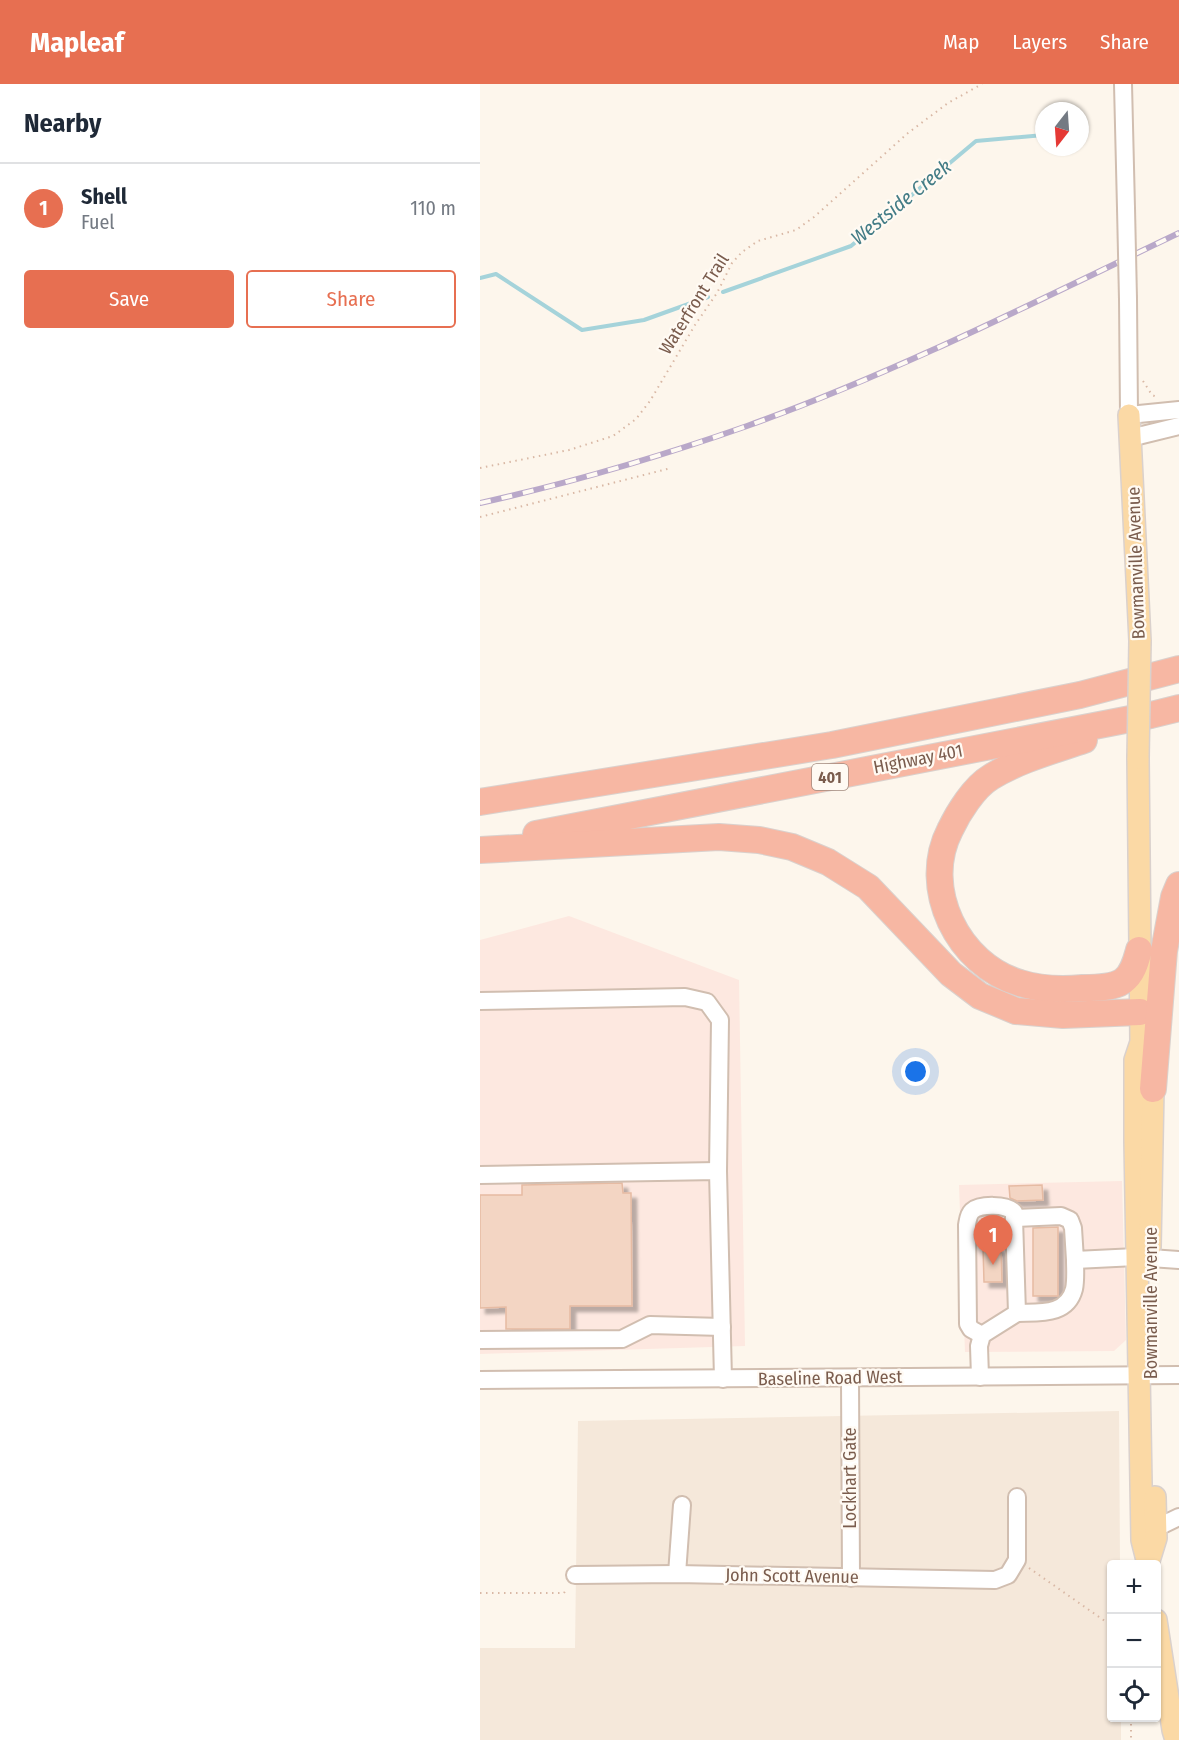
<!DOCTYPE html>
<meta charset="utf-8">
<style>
body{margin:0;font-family:"Fira Sans Condensed",sans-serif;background:#f2f2f3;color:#1f2937}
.controls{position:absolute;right:18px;bottom:18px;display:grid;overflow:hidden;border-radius:6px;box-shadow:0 2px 4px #0004}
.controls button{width:54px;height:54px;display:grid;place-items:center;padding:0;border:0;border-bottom:2px solid #e0e1e3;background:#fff;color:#1f2937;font:30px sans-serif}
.compass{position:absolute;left:555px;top:18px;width:54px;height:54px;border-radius:50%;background:#fff;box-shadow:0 2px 4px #0004;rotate:197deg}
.you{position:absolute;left:436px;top:988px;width:21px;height:21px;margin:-15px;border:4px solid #fff;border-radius:50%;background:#1a73e8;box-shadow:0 0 0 9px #1a73e833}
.badge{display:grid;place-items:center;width:39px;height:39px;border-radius:50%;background:#e76f51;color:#fff;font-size:20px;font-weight:700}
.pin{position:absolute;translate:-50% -50px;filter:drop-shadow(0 2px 3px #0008)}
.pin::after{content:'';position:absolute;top:32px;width:21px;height:18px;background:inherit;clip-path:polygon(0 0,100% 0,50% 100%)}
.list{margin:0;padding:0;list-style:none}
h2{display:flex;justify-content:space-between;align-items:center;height:78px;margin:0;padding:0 24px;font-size:26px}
h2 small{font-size:20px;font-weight:400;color:#747a83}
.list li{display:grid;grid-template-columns:39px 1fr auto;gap:18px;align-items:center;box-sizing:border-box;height:90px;padding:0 24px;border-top:2px solid #e0e1e3}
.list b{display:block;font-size:22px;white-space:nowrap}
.list p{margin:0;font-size:20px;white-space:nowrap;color:#747a83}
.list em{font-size:20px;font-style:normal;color:#747a83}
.actions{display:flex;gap:12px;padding:18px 24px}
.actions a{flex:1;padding:14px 0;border:2px solid #e76f51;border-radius:6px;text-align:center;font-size:21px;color:#e76f51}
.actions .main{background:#e76f51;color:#fff}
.icon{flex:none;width:33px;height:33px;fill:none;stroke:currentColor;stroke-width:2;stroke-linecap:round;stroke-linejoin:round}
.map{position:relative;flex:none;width:699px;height:1656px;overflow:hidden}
header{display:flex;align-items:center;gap:36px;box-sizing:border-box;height:84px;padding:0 30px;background:#e76f51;color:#fff}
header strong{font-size:28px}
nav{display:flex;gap:33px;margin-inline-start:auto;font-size:21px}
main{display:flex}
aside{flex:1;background:#fff}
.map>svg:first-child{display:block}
</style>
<header>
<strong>Mapleaf</strong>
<nav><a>Map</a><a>Layers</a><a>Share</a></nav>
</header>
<main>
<aside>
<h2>Nearby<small></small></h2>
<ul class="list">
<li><span class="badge">1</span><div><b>Shell</b><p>Fuel</p></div><em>110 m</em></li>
</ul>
<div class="actions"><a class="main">Save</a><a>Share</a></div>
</aside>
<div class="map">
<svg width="699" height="1656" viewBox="0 0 699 1656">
<defs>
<filter id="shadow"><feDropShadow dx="5.5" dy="5.5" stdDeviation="1.5" flood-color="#0004"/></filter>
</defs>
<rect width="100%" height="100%" fill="#fdf6ec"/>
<polygon fill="#f5e8da" points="639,1327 640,1480 632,1480 632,1634 641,1634 641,1656 0,1656 0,1564 95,1564 98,1337"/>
<g fill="#fde8e0">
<polygon points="89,832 259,896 265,1262 0,1270 0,856"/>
<polygon points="642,1097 646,1256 634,1267 485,1268 479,1101"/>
</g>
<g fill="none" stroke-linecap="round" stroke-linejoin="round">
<g stroke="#a5d3da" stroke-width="4">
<polyline points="0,194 16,190 102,246 164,236 228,213"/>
<polyline points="243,208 371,162 496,57 564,51"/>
</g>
</g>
<g fill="#f3d5c3" stroke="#e6bba3" stroke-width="1.5" filter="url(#shadow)">
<polygon points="142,1099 143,1109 151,1109 152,1222 90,1222 90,1245 26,1245 26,1223 0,1224 0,1111 42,1111 42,1101"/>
<polygon points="562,1101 563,1116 537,1117 530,1114 529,1102"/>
<polygon points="578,1143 578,1212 553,1212 553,1144"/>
<polygon points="521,1163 522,1198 504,1198 503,1164"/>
</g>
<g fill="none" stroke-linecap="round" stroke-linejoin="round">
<g stroke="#d1beb0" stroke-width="20">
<g id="minor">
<polyline points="643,0 646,124"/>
<polyline points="648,215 649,331 699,326"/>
<polyline points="650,354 699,342"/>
<polyline points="0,917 205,913 227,918 240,936 238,1087"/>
<polyline points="0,1091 238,1087 243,1295"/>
<path d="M537,1229C559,1228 587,1232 594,1205C596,1196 595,1185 595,1176"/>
<path d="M502,1251L491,1245L488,1240L487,1141C488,1136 488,1131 492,1127C500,1120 527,1120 534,1128V1134"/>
<polyline points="0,1256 142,1255 170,1241 242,1243"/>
<polyline points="500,1293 499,1262 502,1251 537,1229 534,1134 581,1132 590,1136 593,1144 595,1176 656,1173 699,1176"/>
<polyline points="370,1294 371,1494"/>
<polyline points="0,1296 699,1291"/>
<polyline points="676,1444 699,1433"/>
<polyline points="197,1490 202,1421"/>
<polyline points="95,1491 197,1490 515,1496 528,1491 537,1476 537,1413"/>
</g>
</g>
<g stroke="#dad1cd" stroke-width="24">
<g id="major">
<polyline points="649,331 660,557"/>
<polyline points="658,674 661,958 655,976 655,1058 662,1456 668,1480"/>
<polyline points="670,1163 673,1005 672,990"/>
<polyline points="668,1480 676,1454 675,1413"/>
<polyline points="676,1536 693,1646 696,1656"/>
</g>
</g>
<g stroke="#dad1cd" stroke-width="28">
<g id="highway">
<path d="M604,656C575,666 538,676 511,693C494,703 478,729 470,746C440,804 478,881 540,899C559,905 583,906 603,904C615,904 633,904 643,897C653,890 656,877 659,866"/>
<polyline points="0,718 352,661 600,611 699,585"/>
<polyline points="56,750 671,631 699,624"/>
<polyline points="0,766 239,753 279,756 312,763 348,778 388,803 471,890 500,912 536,927 583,931 660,928"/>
<polyline points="673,1005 684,867 694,813 699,801"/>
</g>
</g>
<g stroke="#d9b8a5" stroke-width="2" stroke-dasharray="1.5 4.5" stroke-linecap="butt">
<polyline points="663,297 672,311 677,313"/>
<polyline points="0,384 89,366 133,352 156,335 170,317 215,241 237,209 252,179 262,168 278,157 316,146 334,133 428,49 468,19 502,0"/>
<polyline points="0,433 191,384"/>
<polyline points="549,1484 632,1542"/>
<polyline points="0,1509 84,1509 87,1504"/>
<polyline points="651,1634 651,1656"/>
</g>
<use href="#minor" stroke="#fff" stroke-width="16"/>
<use href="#major" stroke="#fbd9a5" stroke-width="21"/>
<use href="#highway" stroke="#f7b7a3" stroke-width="26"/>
<g stroke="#b9a8c9" stroke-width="6">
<path id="rail" d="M0,419C90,399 179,373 267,342C415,289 557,217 699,149"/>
</g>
<use href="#rail" stroke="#fffaf3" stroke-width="4" stroke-dasharray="11" stroke-linecap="butt"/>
<g stroke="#d1beb0" stroke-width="20" stroke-linecap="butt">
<polyline id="minor-bridge" points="646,124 648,215"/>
</g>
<g stroke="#dad1cd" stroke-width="24" stroke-linecap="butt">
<polyline id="major-bridge" points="658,674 660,557"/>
</g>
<use href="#minor-bridge" stroke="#fff" stroke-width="16"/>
<use href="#major-bridge" stroke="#fbd9a5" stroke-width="21"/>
</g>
<g text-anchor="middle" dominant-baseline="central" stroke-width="4.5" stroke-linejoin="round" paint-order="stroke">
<rect fill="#fffaf3" stroke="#a28b7f" stroke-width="1.5" x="332" y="680" width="36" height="26" rx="4.5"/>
<g font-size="16" font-weight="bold" fill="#7a5c4d">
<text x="350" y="693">401</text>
</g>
<g font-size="18" fill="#7a5c4d" stroke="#fffaf3">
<text transform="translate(214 220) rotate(-58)">Waterfront Trail</text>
<text transform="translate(656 479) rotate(-92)">Bowmanville Avenue</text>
<text transform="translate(438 675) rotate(-11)">Highway 401</text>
<text transform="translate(671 1219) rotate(-90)">Bowmanville Avenue</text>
<text transform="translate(350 1294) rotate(-1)">Baseline Road West</text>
<text transform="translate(370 1394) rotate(-90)">Lockhart Gate</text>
<text transform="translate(312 1492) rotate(1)">John Scott Avenue</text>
</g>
<g font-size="20" font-style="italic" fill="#437c86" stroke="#fffaf3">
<text transform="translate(421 118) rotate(-39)">Westside Creek</text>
</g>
</g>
</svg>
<div class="controls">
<button>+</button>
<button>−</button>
<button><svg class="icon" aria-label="locate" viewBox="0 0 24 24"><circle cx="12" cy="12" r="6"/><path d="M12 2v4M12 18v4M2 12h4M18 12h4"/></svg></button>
</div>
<svg class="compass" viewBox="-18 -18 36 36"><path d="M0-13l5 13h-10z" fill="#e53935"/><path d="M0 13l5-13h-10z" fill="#747a83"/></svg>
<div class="you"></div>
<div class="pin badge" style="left:513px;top:1181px">1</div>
</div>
</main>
